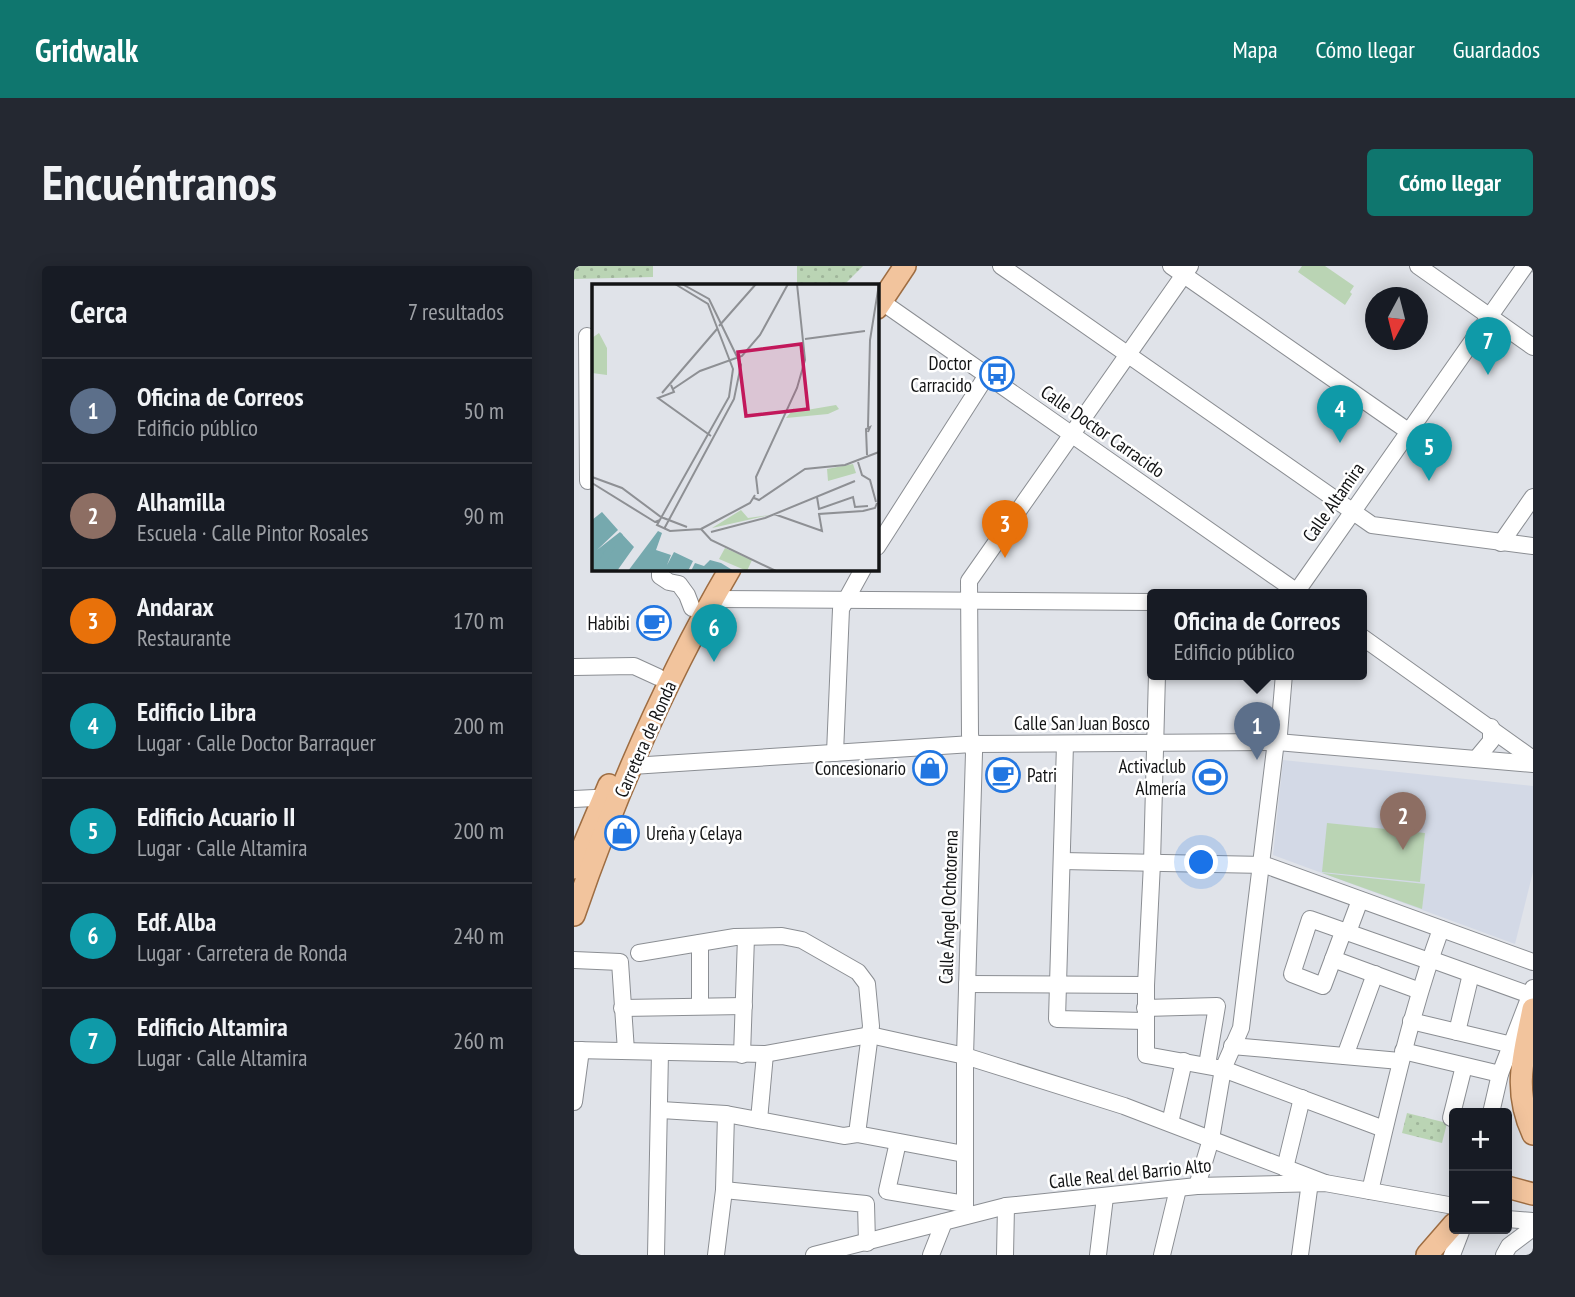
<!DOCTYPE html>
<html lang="es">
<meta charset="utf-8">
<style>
body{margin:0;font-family:"PT Sans Narrow",sans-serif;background:#242831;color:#f1f3f6}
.controls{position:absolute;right:21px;bottom:21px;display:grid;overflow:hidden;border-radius:7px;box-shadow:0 4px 18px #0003}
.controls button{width:63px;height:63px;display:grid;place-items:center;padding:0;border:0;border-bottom:2px solid #363941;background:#171b24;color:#f1f3f6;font:35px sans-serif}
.compass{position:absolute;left:791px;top:21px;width:63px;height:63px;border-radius:50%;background:#171b24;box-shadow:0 4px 18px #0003;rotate:187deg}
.you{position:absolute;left:628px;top:597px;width:24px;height:24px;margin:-18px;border:5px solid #fff;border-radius:50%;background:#1a73e8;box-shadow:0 0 0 10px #1a73e833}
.badge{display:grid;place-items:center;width:46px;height:46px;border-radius:50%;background:#0f766e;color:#fff;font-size:23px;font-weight:700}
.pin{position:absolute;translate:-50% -58px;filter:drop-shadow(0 2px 4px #0008)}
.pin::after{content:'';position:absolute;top:37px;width:24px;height:21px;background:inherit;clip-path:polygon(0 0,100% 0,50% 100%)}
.popup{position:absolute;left:573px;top:323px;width:220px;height:91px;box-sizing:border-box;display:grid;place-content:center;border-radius:7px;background:#171b24;filter:drop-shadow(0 2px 5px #0005);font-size:23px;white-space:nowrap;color:#9ea1a6}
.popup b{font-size:26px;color:#f1f3f6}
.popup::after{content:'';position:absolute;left:50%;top:100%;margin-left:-14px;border:14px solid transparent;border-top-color:#171b24}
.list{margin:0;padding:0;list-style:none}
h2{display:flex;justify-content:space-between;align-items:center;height:91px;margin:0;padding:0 28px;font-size:30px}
h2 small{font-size:23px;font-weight:400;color:#9ea1a6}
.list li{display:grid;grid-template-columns:46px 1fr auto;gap:21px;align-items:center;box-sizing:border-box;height:105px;padding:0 28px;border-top:2px solid #363941}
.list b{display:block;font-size:26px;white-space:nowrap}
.list p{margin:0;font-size:23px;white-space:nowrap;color:#9ea1a6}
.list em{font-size:23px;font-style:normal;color:#9ea1a6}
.map{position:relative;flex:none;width:959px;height:989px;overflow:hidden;border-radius:7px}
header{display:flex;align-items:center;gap:42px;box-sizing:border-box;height:98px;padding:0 35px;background:#0f766e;color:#fff}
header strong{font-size:33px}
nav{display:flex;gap:38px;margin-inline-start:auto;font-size:24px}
.intro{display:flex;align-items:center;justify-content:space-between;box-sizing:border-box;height:168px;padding:0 42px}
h1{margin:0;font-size:49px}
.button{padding:18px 32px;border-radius:7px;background:#0f766e;color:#fff;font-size:24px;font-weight:700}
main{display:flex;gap:42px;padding:0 42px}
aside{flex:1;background:#171b24;border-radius:7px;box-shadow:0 4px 18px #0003}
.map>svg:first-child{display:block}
</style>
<header>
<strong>Gridwalk</strong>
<nav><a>Mapa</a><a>Cómo llegar</a><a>Guardados</a></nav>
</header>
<div class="intro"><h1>Encuéntranos</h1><a class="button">Cómo llegar</a></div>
<main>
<aside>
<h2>Cerca<small>7 resultados</small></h2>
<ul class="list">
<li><span class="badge" style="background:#5c6f8a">1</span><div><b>Oficina de Correos</b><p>Edificio público</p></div><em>50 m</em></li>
<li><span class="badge" style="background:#8d6e63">2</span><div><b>Alhamilla</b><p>Escuela · Calle Pintor Rosales</p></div><em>90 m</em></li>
<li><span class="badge" style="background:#e8710a">3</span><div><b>Andarax</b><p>Restaurante</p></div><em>170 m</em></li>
<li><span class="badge" style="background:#0f9aa8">4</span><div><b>Edificio Libra</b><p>Lugar · Calle Doctor Barraquer</p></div><em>200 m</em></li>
<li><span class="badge" style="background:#0f9aa8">5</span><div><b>Edificio Acuario II</b><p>Lugar · Calle Altamira</p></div><em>200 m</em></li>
<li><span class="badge" style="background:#0f9aa8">6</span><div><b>Edf. Alba</b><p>Lugar · Carretera de Ronda</p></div><em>240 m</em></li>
<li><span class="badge" style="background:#0f9aa8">7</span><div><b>Edificio Altamira</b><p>Lugar · Calle Altamira</p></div><em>260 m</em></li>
</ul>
</aside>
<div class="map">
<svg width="959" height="989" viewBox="0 0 959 989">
<defs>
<pattern id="park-dots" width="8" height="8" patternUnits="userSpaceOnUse" patternTransform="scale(1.75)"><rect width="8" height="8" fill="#bad4b4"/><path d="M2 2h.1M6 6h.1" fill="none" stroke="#9fb59a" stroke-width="1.8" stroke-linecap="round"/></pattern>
</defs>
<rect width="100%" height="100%" fill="#e0e3e9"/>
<polygon fill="#d3d9e6" points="709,494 959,520 959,606 941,678 699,589"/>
<g fill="#bad4b4">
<polygon points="728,0 751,0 780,20 776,26 778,28 771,39 724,6"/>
<polygon points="753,557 851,567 846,616 748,606"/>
<polygon points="748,607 851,618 848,643"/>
</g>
<g fill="url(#park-dots)">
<polygon points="0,0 79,0 79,11 0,13"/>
<polygon points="223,0 289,0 270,19 223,19"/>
<polygon points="833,847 873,857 868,877 828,867"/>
</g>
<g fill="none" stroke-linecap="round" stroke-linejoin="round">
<g stroke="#8b8e93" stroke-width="18">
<g id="minor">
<polyline points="427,0 798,259 959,280"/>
<polyline points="597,0 834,165"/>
<polyline points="844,0 959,81"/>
<polyline points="308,36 726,328"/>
<polyline points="13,70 14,215"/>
<polyline points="927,277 959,231"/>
<polyline points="303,281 413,109"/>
<polyline points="86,303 86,310 95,316 105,318 113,329 118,342"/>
<polyline points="721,328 951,0"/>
<polyline points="138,333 578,336"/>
<polyline points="788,371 959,493"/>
<polyline points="0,401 60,400 84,411"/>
<polyline points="583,408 578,597 572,719 572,789 649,803 810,863"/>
<polyline points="491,478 483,753 571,755"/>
<polyline points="261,487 267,343 289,303"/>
<polyline points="902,493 917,475 917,461"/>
<polyline points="58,500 398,478 703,476 959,498"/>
<polyline points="0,533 40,531"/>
<polyline points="488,595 691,599 959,696"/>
<polyline points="786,634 774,666 768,669 749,720 718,708 736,653 855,695"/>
<polyline points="65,687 161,671 208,670 228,674 284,706 293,718 297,760 283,868"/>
<polyline points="759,693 846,725"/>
<polyline points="856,693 956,729"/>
<polyline points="0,694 46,696 52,785"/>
<polyline points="393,718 572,719"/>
<polyline points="126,739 126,677"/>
<polyline points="48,742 170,740"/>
<polyline points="571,742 643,740 633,799"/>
<polyline points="837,755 938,779"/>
<polyline points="883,766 897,708"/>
<polyline points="658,780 826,795"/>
<polyline points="0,784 191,788 296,769 391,790 550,840 751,917"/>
<polyline points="829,785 926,808"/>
<polyline points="168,789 172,671"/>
<polyline points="771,790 801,708"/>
<polyline points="0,836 7,784"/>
<polyline points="87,844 152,848 270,870 283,868 390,888"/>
<polyline points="917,847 926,808 959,722"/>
<polyline points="877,852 890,800"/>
<polyline points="185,854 191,788"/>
<polyline points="596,857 610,795"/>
<polyline points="324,876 313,925 391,938"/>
<polyline points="711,902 728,832"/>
<polyline points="623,920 637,873 649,803 667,762 701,483 705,468 710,408"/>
<polyline points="150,924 292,938 293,977"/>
<path d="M796,925C817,837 836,748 867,663"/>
<polyline points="391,950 391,790 400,487 396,469 395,315 616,0"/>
<polyline points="933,953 959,955"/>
<polyline points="82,989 86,786"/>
<polyline points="142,989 150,924 152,848"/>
<polyline points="240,989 432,940 623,920 751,917 880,940"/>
<polyline points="357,989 370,956"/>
<polyline points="431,989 432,940"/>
<polyline points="524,989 531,931"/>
<polyline points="588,989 604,923"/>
<polyline points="726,989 736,916"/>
<polyline points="878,989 888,963"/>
<polyline points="930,989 935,980 959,962"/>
</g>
</g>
<g stroke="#9e6d42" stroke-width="24">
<g id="major">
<polyline points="303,42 331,0"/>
<polyline points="0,602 35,519"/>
<path d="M0,649C41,530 92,412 156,303"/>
<path d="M959,743C950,789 938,823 959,868"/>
<polyline points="933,921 959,928"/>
<polyline points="853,989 880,958"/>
</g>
</g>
<use href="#minor" stroke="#fff" stroke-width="16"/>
<use href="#major" stroke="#f2c49d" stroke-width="21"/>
</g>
<defs>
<g id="bus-ring" transform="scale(1.75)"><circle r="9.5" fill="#fff" stroke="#2276e1" stroke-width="1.5"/><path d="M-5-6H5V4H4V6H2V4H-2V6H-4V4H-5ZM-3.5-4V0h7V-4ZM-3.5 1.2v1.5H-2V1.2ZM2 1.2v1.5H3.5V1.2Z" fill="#2276e1"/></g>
<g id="cafe-ring" transform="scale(1.75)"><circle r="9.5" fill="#fff" stroke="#2276e1" stroke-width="1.5"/><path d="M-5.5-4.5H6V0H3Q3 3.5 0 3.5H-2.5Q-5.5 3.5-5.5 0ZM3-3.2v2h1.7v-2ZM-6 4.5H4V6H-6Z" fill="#2276e1"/></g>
<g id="shop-ring" transform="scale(1.75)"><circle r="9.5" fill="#fff" stroke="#2276e1" stroke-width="1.5"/><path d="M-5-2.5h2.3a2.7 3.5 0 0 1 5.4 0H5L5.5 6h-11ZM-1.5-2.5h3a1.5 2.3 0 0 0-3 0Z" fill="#2276e1"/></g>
<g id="stadium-ring" transform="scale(1.75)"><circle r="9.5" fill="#fff" stroke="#2276e1" stroke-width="1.5"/><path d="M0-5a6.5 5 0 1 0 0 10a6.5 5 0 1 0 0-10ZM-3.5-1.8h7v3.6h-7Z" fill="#2276e1"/></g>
</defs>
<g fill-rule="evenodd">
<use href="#bus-ring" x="423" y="108"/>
<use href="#cafe-ring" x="80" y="357"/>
<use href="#shop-ring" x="356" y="502"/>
<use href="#cafe-ring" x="429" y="509"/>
<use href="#stadium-ring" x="636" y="511"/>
<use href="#shop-ring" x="48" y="567"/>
</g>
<g text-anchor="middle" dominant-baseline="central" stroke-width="5" stroke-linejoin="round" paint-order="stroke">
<g font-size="19" fill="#131415" stroke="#fff" text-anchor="end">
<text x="398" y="97">Doctor<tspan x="398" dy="22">Carracido</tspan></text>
<text x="56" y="357">Habibi</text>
<text x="612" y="500">Activaclub<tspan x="612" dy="22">Almería</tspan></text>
<text x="332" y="502">Concesionario</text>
<text x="453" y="509" text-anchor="start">Patri</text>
<text x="72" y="567" text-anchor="start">Ureña y Celaya</text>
</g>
<g font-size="19" fill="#131415" stroke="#fff">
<text transform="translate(529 165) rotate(35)">Calle Doctor Carracido</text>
<text transform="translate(759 236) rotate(-55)">Calle Altamira</text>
<text x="508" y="457">Calle San Juan Bosco</text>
<text transform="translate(71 473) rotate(-66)">Carretera de Ronda</text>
<text transform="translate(374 641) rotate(-88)">Calle Ángel Ochotorena</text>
<text transform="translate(556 907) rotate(-6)">Calle Real del Barrio Alto</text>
</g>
</g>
<g transform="translate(18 18)">
<rect width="287" height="287" fill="#e0e3e9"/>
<path d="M7,49L15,64V91L0,89V54Z" fill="#bad4b4"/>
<path d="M244,121L247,125L236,130L194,134L202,124L203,128ZM261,180L264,189L236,197L235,185ZM149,226L156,234L178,231L120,244ZM133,264L160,276L155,287L127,275Z" fill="#bad4b4"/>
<path d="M10,228L26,246L5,266L28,248L42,263L25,287H0V236ZM66,247L70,249L64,266L79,271L75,281L82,268L101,277L96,287H36ZM118,276L129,279L142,287H99L103,279L112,282Z" fill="#76a9ae"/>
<path fill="none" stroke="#76a9ae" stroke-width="3.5" d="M1,287L9,268L30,250M3,287L19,261M5,287L25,256M7,287L21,263"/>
<path fill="none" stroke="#8e9094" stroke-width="2" d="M83,0L116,20L141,85L137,113L65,241L78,247L109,245M127,42L164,0M213,55L273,47M79,101L82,108L66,114L119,152M81,105L108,87L150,72L168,51L196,0M70,109L125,45M276,143L278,56L287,0M275,171L274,145L278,143L276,148M266,178L270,191L278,196L284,218M0,193L30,204L69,233L95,243M0,199L63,238L68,236M166,210L164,193L205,104L213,76L205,0M225,213L227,225L261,213L263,223L276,222M162,214L167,216L213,185L253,181L287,168M182,230L230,247L227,230L271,227L283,224L285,219M72,245L142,115L149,81L117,15L90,0M109,245L119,256L184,287M109,245L158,219L163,211M119,248L173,234L263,197"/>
<path fill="#c2185b" fill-opacity="0.15" stroke="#c2185b" stroke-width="3.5" d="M209,60L216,125L154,132L146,68Z"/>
<rect width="287" height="287" fill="none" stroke="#131415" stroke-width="3.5"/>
</g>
</svg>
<div class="controls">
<button>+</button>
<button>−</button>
</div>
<svg class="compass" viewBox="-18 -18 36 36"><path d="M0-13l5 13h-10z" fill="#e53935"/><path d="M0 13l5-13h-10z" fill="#9ea1a6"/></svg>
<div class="you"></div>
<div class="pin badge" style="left:683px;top:494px;background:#5c6f8a">1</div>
<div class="popup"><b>Oficina de Correos</b>Edificio público</div>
<div class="pin badge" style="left:829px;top:584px;background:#8d6e63">2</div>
<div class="pin badge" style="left:431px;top:292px;background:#e8710a">3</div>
<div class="pin badge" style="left:766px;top:177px;background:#0f9aa8">4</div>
<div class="pin badge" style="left:855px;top:215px;background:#0f9aa8">5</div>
<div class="pin badge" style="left:140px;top:396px;background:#0f9aa8">6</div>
<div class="pin badge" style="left:914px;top:109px;background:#0f9aa8">7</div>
</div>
</main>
